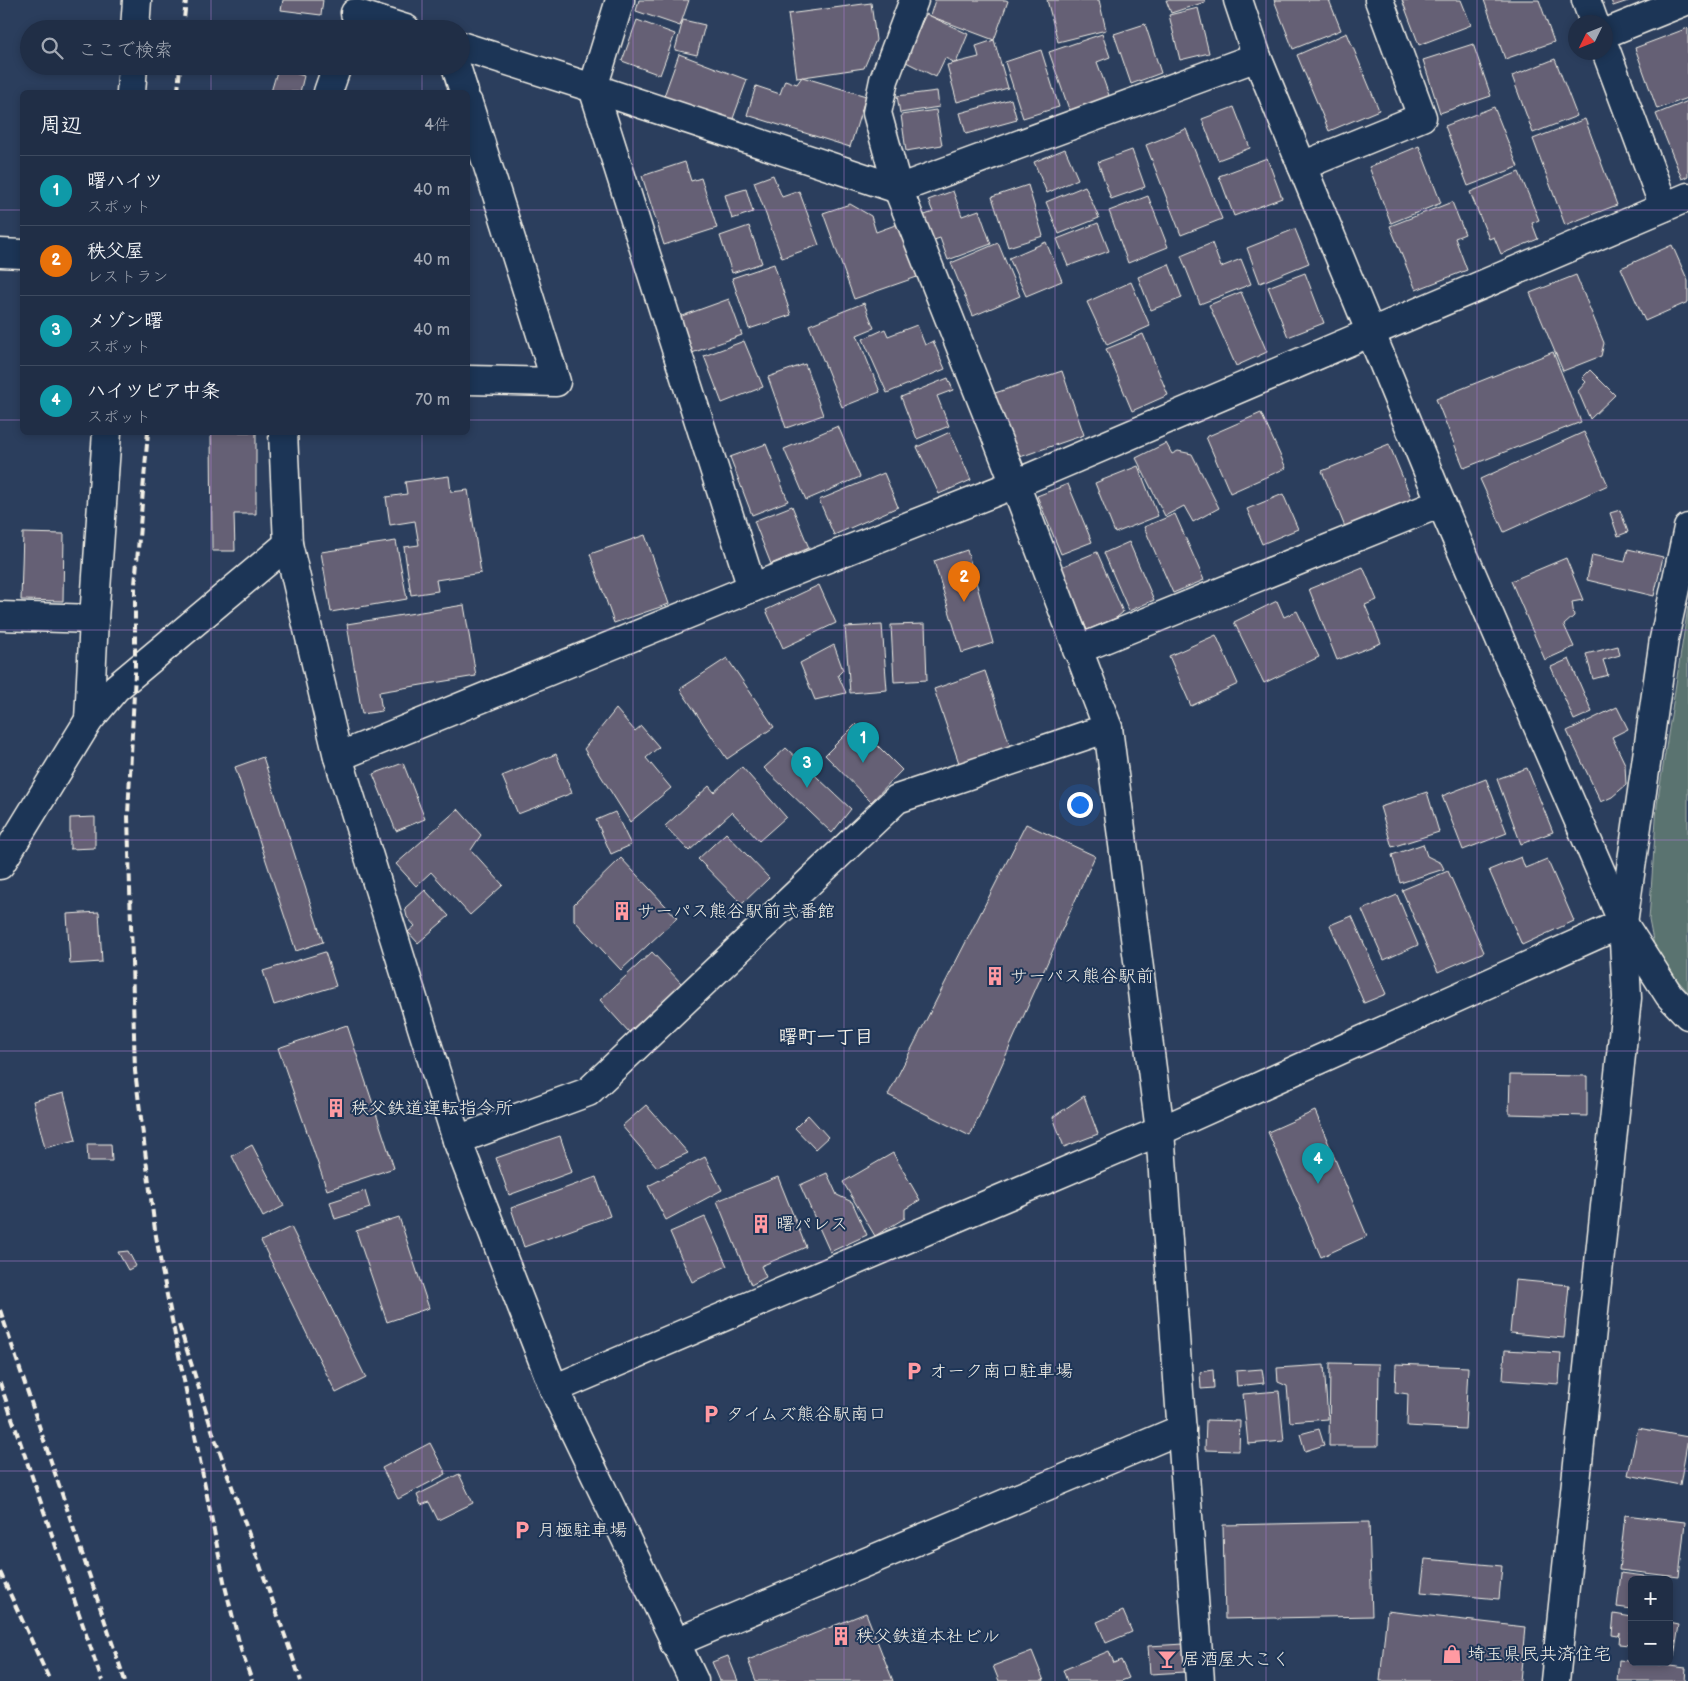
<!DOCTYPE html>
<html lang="ja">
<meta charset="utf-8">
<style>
body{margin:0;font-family:"Balsamiq Sans","Klee One",sans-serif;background:#2d3a51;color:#f1f3f6}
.controls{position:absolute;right:15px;bottom:15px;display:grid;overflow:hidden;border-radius:8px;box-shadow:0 2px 8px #0003}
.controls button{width:45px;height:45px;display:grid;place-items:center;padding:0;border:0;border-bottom:1px solid #3d4a5f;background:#202e46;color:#f1f3f6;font:25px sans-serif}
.compass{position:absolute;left:1568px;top:15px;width:45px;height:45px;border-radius:50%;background:#202e46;box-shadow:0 2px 8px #0003;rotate:227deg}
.you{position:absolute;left:1079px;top:804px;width:18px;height:18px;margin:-12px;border:4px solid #fff;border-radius:50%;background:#1a73e8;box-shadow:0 0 0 8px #1a73e833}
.badge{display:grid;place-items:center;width:32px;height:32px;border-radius:50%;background:#ff9aa2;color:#fff;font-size:16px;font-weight:700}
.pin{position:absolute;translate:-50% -41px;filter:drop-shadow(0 1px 2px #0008)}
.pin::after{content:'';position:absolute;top:26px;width:18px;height:15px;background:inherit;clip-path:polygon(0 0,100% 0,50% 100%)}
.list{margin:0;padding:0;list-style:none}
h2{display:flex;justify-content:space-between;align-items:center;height:65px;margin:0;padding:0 20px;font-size:21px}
h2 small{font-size:16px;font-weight:400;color:#a2a8b3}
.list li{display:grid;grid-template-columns:32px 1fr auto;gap:15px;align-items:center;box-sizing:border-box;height:70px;padding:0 20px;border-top:1px solid #3d4a5f}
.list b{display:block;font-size:19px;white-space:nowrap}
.list p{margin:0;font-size:16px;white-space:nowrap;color:#a2a8b3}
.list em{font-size:16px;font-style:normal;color:#a2a8b3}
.icon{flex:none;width:28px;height:28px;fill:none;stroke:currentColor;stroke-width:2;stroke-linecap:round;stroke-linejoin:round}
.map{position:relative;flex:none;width:1688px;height:1681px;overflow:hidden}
.search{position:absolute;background:#202e46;box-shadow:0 2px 8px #0003;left:20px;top:20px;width:450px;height:55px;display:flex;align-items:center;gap:12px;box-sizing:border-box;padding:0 18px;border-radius:28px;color:#a2a8b3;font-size:19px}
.panel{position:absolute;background:#202e46;box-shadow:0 2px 8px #0003;left:20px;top:90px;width:450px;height:345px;border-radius:8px}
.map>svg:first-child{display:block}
</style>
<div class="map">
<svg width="1688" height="1681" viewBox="0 0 1688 1681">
<rect width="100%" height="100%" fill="#2b3e5d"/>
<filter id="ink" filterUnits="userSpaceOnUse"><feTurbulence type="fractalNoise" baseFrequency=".02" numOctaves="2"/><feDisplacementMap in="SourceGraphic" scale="10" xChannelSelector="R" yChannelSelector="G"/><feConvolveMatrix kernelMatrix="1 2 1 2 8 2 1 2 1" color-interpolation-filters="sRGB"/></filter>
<g filter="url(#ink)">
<polygon fill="#5a7370" stroke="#a7b2ac" points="1688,607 1688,992 1656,956 1649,920 1657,805"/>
<g fill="#656075" stroke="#f4f1e8">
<polygon points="283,0 323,0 321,15 281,10"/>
<polygon points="639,0 689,0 680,26 636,11"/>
<polygon points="935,0 1006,0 1008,1 994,40 930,16"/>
<polygon points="1047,0 1099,0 1106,30 1058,42"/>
<polygon points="1166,0 1205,0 1205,2 1171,13"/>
<polygon points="1274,0 1329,0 1341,30 1293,49"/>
<polygon points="1402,0 1461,0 1471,25 1419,45"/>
<polygon points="1484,0 1539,0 1554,42 1505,59"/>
<polygon points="1611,0 1631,0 1613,6"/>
<polygon points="871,3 876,40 864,68 797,78 788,14"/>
<polygon points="1198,8 1209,53 1180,60 1169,15"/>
<polygon points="926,14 968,34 956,63 945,58 936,77 904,61"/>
<polygon points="637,20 675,34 660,75 622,61"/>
<polygon points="683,20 705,25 697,55 675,50"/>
<polygon points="1145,24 1161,73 1131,84 1114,34"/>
<polygon points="1688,28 1688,98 1657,109 1635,48"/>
<polygon points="1347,33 1379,110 1329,131 1297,55"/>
<polygon points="1102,34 1110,57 1097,62 1110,98 1070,112 1049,52"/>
<polygon points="994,40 1008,88 957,102 947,65 979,57 976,46"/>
<polygon points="1473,44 1491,96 1440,113 1423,60"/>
<polygon points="1041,50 1059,107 1023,118 1005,62"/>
<polygon points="679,54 747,80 731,124 663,99"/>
<polygon points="1555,59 1577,116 1533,133 1512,76"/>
<polygon points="278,68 304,76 300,92 271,92"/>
<polygon points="802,77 866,96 850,147 747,115 756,86 780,94 785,80 797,84"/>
<polygon points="937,91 939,107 900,113 897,96"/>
<polygon points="1011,99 1017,120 966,134 960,113"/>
<polygon points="1688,101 1688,176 1682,179 1656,114"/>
<polygon points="1234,107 1250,148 1218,160 1202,119"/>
<polygon points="1494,107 1518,167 1468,186 1445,126"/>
<polygon points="936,110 942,145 906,151 901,115"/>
<polygon points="1585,119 1617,205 1565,225 1533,139"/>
<polygon points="1186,129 1222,219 1181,235 1146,145"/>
<polygon points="1419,146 1441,203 1391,223 1369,167"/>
<polygon points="1065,149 1078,179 1047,193 1034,162"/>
<polygon points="1132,150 1145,187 1111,199 1098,162"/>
<polygon points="1267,158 1282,198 1234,216 1219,176"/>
<polygon points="685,162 691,181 701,178 717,228 664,245 642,176"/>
<polygon points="1519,172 1539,220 1532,223 1538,239 1501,254 1494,237 1489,239 1470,192"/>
<polygon points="773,175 782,197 799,191 819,245 782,258 754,182"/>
<polygon points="1028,185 1043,236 1008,247 992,197"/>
<polygon points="1085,186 1099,218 1059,234 1046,202"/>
<polygon points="746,189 753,212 732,219 725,195"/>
<polygon points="953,191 962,216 979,210 991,244 948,260 940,238 931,241 922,216 933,212 928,200"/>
<polygon points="1148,196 1168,247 1128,263 1109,211"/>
<polygon points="1452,202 1465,234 1455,238 1467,270 1416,290 1390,226"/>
<polygon points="850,204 871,216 876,232 898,224 917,277 854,299 823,213"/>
<polygon points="1098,223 1109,251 1068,266 1057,239"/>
<polygon points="749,226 762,263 732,273 720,236"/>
<polygon points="1295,229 1309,263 1260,283 1247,248"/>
<polygon points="1046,242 1062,281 1026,296 1009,258"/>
<polygon points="998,243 1020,296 973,316 951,263"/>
<polygon points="1212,243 1221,267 1241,259 1251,284 1200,304 1181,256"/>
<polygon points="1672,245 1688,281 1688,302 1645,321 1621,268"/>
<polygon points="774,264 791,315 749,329 732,278"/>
<polygon points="1169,264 1182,298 1151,310 1138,277"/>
<polygon points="1305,273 1324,323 1288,337 1268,287"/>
<polygon points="1576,275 1604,343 1601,356 1563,371 1530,293"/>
<polygon points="1131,282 1150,326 1107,345 1087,302"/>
<polygon points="1241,292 1267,352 1236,366 1209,305"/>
<polygon points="729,299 742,335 692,353 679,317"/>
<polygon points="864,303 874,328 857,335 880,392 842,407 809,325"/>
<polygon points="917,325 925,345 933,341 945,369 887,393 863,339 885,329 888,336"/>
<polygon points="1143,334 1168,395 1132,411 1106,349"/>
<polygon points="744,341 763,387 722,403 704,356"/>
<polygon points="1553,352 1581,422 1464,468 1436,399"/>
<polygon points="805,364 823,415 786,428 768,377"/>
<polygon points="1590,370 1615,395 1590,419 1578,391 1586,382 1582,378"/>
<polygon points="1062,371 1084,435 1014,459 992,394"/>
<polygon points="948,378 953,390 937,396 949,426 917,439 901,397"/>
<polygon points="1261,413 1286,468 1230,493 1206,437"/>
<polygon points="838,426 860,477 806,500 784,449"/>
<polygon points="211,432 256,432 256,514 234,514 235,551 212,551"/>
<polygon points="950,432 971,480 939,494 917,447"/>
<polygon points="1584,432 1608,485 1504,532 1480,479"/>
<polygon points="1166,443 1172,454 1178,451 1192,454 1219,508 1193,522 1184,506 1165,516 1136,458"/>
<polygon points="766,444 788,501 752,515 730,457"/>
<polygon points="1389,444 1412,500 1345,527 1322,471"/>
<polygon points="1138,466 1158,516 1115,533 1095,483"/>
<polygon points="884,473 898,507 834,535 819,500"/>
<polygon points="449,476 451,492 468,490 481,573 436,580 438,591 411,595 404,547 419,545 415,521 390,525 386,497 407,494 405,482"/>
<polygon points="1068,484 1092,542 1061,554 1037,496"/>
<polygon points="1283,494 1298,529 1262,544 1247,509"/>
<polygon points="792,506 809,548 771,564 754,521"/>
<polygon points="1620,510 1628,532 1618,536 1610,513"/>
<polygon points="1175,514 1204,580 1173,593 1144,527"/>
<polygon points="23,533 64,534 63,601 21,600"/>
<polygon points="645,535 669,604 614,623 590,554"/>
<polygon points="396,541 407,599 331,612 321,552"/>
<polygon points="1129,542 1154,600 1129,611 1104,553"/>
<polygon points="1628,549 1663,557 1654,596 1587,580 1592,555 1625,562"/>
<polygon points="967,550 993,643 962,653 934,561"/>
<polygon points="1097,552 1123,612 1116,618 1087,630 1061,567"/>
<polygon points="1566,558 1583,600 1572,602 1574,616 1564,625 1574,647 1545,660 1511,581"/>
<polygon points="1363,567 1377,600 1365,605 1381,643 1337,660 1309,589"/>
<polygon points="819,585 836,623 783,648 766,610"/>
<polygon points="1277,601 1284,617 1297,611 1319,657 1264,683 1234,622"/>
<polygon points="464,605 476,676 379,692 382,711 362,714 347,624"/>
<polygon points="925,624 927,680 894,682 891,625"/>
<polygon points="882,625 887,690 850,693 845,627"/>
<polygon points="1216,635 1238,684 1191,706 1169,656"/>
<polygon points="834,645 843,670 838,675 846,693 815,700 800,663"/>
<polygon points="1618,646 1620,655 1603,660 1608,675 1593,679 1586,654"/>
<polygon points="727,658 774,727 727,759 680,689"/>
<polygon points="1569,659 1592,712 1574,720 1551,667"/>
<polygon points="985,671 1011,748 960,766 934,689"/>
<polygon points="1617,707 1628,729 1612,737 1625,764 1626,785 1612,797 1601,802 1567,731"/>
<polygon points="616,709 635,731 641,726 659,747 646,758 671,788 630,822 584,749"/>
<polygon points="856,724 902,770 871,802 825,755"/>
<polygon points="786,748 851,809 832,833 764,768"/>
<polygon points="556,754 572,793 518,814 502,776"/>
<polygon points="263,757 323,942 296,951 235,767"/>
<polygon points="403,763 425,819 396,831 373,774"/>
<polygon points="742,767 786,817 759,841 732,812 689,851 665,826 709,786 714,792"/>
<polygon points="1527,768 1553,832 1521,844 1497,779"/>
<polygon points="1486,779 1507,833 1463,850 1442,796"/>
<polygon points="1427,792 1439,832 1392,847 1380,807"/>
<polygon points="458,809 481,835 471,850 503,885 470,915 431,872 416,886 396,864"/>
<polygon points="615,812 631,845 611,854 596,820"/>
<polygon points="95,817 95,848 70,849 70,818"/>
<polygon points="1026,824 1095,856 970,1136 888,1095"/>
<polygon points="726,833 769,878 742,904 698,859"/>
<polygon points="1423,844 1427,856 1441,863 1444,869 1400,883 1392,855"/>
<polygon points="1521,857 1525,868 1547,859 1574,921 1522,945 1489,870"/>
<polygon points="621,858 677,918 621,970 574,920 574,904"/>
<polygon points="1448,871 1484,952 1438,972 1402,890"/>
<polygon points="425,890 449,916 418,943 408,932 415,926 407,917 405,908"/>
<polygon points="1397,895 1418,945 1384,960 1362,910"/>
<polygon points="99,912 102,962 70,964 67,914"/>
<polygon points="1352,916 1386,994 1364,1003 1330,925"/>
<polygon points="325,952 336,986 274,1005 263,971"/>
<polygon points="652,952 682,984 629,1032 600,1000"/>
<polygon points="347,1025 394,1168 327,1190 278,1048"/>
<polygon points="1510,1075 1587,1076 1587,1116 1509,1114"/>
<polygon points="64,1093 76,1140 45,1148 33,1101"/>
<polygon points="1084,1096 1098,1134 1064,1147 1053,1117"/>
<polygon points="646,1105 688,1153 657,1167 622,1126"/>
<polygon points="1315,1111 1367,1236 1321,1257 1268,1132"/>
<polygon points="808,1115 828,1137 815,1149 795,1128"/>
<polygon points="560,1136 572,1172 509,1195 496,1158"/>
<polygon points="87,1144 111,1144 112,1161 88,1161"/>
<polygon points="252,1145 284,1206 263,1217 232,1156"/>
<polygon points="893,1153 920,1200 905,1209 905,1218 875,1236 843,1182"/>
<polygon points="705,1157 722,1190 666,1220 648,1186"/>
<polygon points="827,1173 837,1195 852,1202 867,1235 830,1252 800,1185"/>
<polygon points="596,1177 610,1216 524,1247 511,1208"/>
<polygon points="778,1177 806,1247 761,1266 766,1277 751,1285 717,1201"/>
<polygon points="365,1191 370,1208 335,1219 330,1202"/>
<polygon points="399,1217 429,1308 387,1322 356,1231"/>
<polygon points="705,1217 727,1266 692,1282 670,1232"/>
<polygon points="291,1227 366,1378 336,1393 261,1241"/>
<polygon points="128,1251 136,1266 128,1270 118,1252"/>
<polygon points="1515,1280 1569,1285 1564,1338 1510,1333"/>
<polygon points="1505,1350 1561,1353 1559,1384 1503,1380"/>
<polygon points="1330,1363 1379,1364 1378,1446 1329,1446"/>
<polygon points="1396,1364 1468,1367 1465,1429 1407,1426 1408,1394 1395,1392"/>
<polygon points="1324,1365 1328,1419 1290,1422 1287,1386 1278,1382 1277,1368"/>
<polygon points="1262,1369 1264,1383 1237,1386 1236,1371"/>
<polygon points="1213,1370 1214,1388 1201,1389 1200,1372"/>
<polygon points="1279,1391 1284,1441 1248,1444 1243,1394"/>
<polygon points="1206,1420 1240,1421 1239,1451 1205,1450"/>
<polygon points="1638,1428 1688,1437 1680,1485 1628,1475"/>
<polygon points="1319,1429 1324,1445 1305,1451 1300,1434"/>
<polygon points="430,1443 446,1474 398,1499 382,1468"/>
<polygon points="459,1474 473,1503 438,1520 429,1502 421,1505 417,1495"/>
<polygon points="1625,1515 1685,1522 1679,1577 1619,1570"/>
<polygon points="1369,1522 1372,1616 1225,1619 1223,1525"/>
<polygon points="1425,1559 1502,1566 1499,1599 1421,1592"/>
<polygon points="1621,1573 1668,1579 1668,1580 1632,1580 1632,1609 1617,1607"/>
<polygon points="1123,1611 1132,1632 1106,1643 1097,1622"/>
<polygon points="1387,1611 1525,1627 1520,1681 1380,1681"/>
<polygon points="866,1613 893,1681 756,1681 748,1660"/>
<polygon points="1614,1614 1632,1617 1629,1645 1619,1644 1620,1633 1618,1636 1612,1635"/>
<polygon points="1669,1623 1679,1625 1674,1657 1669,1656"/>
<polygon points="1184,1644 1185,1672 1150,1674 1148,1646"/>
<polygon points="1032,1651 1044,1681 999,1681 993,1666"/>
<polygon points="1109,1651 1114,1663 1121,1660 1129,1678 1121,1681 1067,1681 1063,1670"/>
<polygon points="728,1656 738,1681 720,1681 712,1662"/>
<polygon points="1619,1660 1686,1668 1685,1681 1617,1681"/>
</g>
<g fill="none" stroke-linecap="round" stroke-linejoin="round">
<g stroke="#f4f1e8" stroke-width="31">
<g id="street">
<polyline points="620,0 593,88 752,588"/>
<polyline points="914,0 884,80 877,113 898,189 1015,484 1108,728 1160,1131 1200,1681"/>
<polyline points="1238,0 1257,57 1302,166 1441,503 1623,923 1669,995 1688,1015"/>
<polyline points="1586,0 1594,22"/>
<polyline points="355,13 406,29"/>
<polyline points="135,29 137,0"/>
<polyline points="1606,33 1688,0"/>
<polyline points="461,46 593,88 898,189 1257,57"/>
<polyline points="1606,51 1664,207"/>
<polyline points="456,66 464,92"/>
<polyline points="131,92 133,66"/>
<polyline points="328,92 337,66"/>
<polyline points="468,103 556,382 468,380"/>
<polyline points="1302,166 1422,117 1379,0"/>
<polyline points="0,253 22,254"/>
<polyline points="283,432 288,544 338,757 457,1140 554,1389 694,1681"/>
<polyline points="0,616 94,619"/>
<polyline points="1077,650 1441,503"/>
<polyline points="89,720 94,619 107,432"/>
<polyline points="338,757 752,588 1015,484 1688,197"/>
<polyline points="0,865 89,720 116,688 288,544"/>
<polyline points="457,1140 588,1092 897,799 1108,728"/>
<polyline points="554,1389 1160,1131 1623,923"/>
<polyline points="674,1643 1182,1429"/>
<polyline points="1555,1681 1627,998 1623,923 1664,639 1688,528"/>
</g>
</g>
<use href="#street" stroke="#1d3557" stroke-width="28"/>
<g stroke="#f4f1e8" stroke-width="4" stroke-dasharray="8 4" stroke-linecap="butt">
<polyline points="183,29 186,0"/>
<polyline points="178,92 180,66"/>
<polyline points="148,432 135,585 135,673 128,815 135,1071 155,1230 162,1270 225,1586 241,1650 252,1681"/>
<polyline points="0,1310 125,1681"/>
<polyline points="179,1325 213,1433 301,1681"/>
<polyline points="0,1383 102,1681"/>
<polyline points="0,1572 50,1681"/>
</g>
</g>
</g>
<path fill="none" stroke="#ab7bcf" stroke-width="1" stroke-opacity="0.55" d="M211,0V29M422,0V29M633,0V1681M844,0V1681M1055,0V1681M1266,0V1681M1477,0V1681M211,66V92M422,66V92M0,210H22M468,210H1688M0,420H22M468,420H1688M211,432V1681M422,432V1681M0,630H1688M0,840H1688M0,1051H1688M0,1261H1688M0,1471H1688"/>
<defs>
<g id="building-bare" transform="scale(1.5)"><path d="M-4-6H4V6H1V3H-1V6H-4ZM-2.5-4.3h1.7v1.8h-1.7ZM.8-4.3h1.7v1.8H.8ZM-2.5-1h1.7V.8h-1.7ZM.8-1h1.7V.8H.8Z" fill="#ff9aa2" stroke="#1d3557" stroke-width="2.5" paint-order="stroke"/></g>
<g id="parking-bare" transform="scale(1.5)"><path d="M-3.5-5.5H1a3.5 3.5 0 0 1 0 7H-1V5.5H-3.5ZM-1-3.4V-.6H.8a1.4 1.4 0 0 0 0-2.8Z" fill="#ff9aa2" stroke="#1d3557" stroke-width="2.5" paint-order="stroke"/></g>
<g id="shop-bare" transform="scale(1.5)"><path d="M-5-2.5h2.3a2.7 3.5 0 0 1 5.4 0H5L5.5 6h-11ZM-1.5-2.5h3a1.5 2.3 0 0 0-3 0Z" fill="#ff9aa2" stroke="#1d3557" stroke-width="2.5" paint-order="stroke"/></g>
<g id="bar-bare" transform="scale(1.5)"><path d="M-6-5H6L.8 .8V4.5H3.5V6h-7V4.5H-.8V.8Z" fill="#ff9aa2" stroke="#1d3557" stroke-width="2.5" paint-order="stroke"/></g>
</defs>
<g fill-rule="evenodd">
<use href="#building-bare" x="622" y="911"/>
<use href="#building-bare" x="995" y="976"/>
<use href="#building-bare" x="336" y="1108"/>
<use href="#building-bare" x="761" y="1224"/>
<use href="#parking-bare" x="914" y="1371"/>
<use href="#parking-bare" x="711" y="1414"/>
<use href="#parking-bare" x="522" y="1530"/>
<use href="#building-bare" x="841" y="1636"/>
<use href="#shop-bare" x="1452" y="1654"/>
<use href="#bar-bare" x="1167" y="1659"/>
</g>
<g text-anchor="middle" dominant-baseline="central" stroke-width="4" stroke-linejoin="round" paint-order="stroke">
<g font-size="18" fill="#f4f1e8" stroke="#1d3557" text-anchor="start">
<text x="637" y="911">サーパス熊谷駅前弐番館</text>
<text x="1010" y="976">サーパス熊谷駅前</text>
<text x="351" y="1108">秩父鉄道運転指令所</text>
<text x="776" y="1224">曙パレス</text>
<text x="929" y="1371">オーク南口駐車場</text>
<text x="726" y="1414">タイムズ熊谷駅南口</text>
<text x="537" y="1530">月極駐車場</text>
<text x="856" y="1636">秩父鉄道本社ビル</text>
<text x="1467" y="1654">埼玉県民共済住宅</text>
<text x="1182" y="1659">居酒屋大こく</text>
</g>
<g font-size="19" font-weight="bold" fill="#f4f1e8" stroke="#1d3557">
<text x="826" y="1037">曙町一丁目</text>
</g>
</g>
</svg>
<div class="controls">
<button>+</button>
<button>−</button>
</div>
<svg class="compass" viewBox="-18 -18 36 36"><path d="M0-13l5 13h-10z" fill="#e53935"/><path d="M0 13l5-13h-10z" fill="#a2a8b3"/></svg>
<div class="you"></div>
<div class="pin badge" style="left:863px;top:763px;background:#0f9aa8">1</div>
<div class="pin badge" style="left:964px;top:602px;background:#e8710a">2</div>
<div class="pin badge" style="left:807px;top:788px;background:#0f9aa8">3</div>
<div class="pin badge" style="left:1318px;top:1184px;background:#0f9aa8">4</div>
<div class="search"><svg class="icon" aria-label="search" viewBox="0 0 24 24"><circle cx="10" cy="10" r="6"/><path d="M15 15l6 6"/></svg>ここで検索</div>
<section class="panel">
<h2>周辺<small>4件</small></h2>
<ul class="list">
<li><span class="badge" style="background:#0f9aa8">1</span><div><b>曙ハイツ</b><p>スポット</p></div><em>40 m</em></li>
<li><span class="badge" style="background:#e8710a">2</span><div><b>秩父屋</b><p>レストラン</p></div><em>40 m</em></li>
<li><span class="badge" style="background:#0f9aa8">3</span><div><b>メゾン曙</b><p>スポット</p></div><em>40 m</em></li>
<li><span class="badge" style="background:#0f9aa8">4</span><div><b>ハイツピア中条</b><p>スポット</p></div><em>70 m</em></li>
</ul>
</section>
</div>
